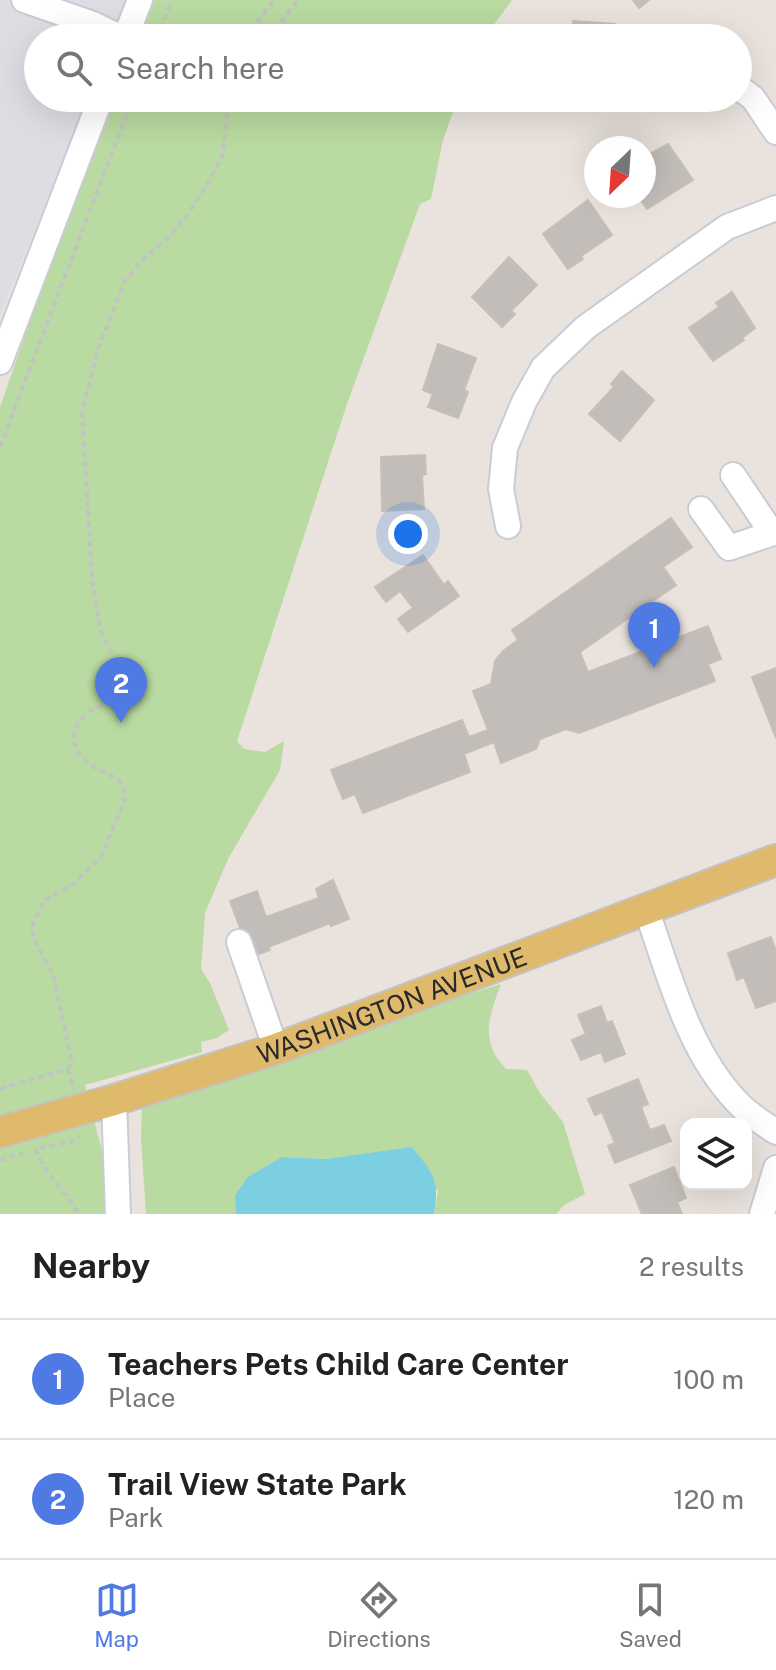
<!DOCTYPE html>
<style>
body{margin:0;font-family:"Public Sans",sans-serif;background:#f6f6f6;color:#222}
.controls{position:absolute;right:24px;bottom:24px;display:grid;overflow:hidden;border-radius:16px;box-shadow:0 8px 32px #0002}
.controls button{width:72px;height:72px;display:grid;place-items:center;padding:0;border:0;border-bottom:2px solid #e0e0e0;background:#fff;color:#222;font:40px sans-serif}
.compass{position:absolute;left:584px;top:136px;width:72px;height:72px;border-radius:50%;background:#fff;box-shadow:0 8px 32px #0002;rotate:205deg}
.you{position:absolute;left:408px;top:534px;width:28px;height:28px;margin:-20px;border:6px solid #fff;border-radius:50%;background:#1a73e8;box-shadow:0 0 0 12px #1a73e833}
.badge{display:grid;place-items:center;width:52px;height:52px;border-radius:50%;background:#4f7ae4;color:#fff;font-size:26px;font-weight:700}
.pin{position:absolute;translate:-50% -66px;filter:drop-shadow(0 2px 4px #0008)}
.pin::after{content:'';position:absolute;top:42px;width:28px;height:24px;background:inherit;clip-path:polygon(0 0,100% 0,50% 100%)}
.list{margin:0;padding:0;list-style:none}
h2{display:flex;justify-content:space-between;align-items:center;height:104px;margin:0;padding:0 32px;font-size:34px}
h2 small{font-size:26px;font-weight:400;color:#767676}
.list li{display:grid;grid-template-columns:52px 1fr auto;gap:24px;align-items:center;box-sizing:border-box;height:120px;padding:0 32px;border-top:2px solid #e0e0e0}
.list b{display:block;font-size:30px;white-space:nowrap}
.list p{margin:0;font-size:26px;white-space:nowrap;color:#767676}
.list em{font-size:26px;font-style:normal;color:#767676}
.icon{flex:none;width:44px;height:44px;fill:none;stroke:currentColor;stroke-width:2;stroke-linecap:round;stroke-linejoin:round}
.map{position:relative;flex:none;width:776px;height:1214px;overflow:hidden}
.search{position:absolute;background:#fff;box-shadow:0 8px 32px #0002;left:24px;right:24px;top:24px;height:88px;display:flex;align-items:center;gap:20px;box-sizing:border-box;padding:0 28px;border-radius:44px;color:#767676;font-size:30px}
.sheet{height:344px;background:#fff}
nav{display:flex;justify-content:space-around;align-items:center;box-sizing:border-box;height:112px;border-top:2px solid #e0e0e0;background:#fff;font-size:22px;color:#767676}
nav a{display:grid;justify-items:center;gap:4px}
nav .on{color:#4f7ae4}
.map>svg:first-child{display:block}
</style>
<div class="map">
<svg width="776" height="1214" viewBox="0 0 776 1214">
<rect width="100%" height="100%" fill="#eae3dd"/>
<polygon fill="#dedde3" points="0,0 127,0 112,38 38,38 38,98 88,98 0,316"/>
<g fill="#b9daa0">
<polygon points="155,0 512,0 484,38 140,38"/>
<polygon points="116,98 458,98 443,140 431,199 420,204 347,404 237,741 244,749 265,752 284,741 280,770 228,859 205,913 201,969 210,983 229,1030 217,1038 201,1042 202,1052 85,1085 104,1159 106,1214 0,1214 0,407 37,302"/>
<path d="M501,984C489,1016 479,1041 506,1069L527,1070L540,1093L563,1122L585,1194L564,1205L556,1214H434L438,1191L365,1155L326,1159L282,1157L235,1195L236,1214H146L141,1139L142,1107L191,1092L366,1026Z"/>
</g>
<path fill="#7ccfe0" d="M412,1147C433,1173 440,1180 434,1214H236L235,1195L248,1177L282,1157L326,1159Z"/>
<g fill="#c2bdb9" stroke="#c5bfb7" stroke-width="2">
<polygon points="633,0 649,0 639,8"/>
<polygon points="573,21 615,24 614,38 572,38"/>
<polygon points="668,144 693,180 647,209 638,196 644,196 644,157"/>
<polygon points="588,200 612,235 581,256 583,259 568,269 543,234"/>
<polygon points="509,257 537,285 511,311 515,314 502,327 472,297"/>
<polygon points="732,292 755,328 742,338 744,340 713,361 689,328 719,307 716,303"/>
<polygon points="438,344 476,358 464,390 468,392 458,418 428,407 433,394 423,390"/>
<polygon points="622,371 654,400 620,441 589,414 614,387 611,384"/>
<polygon points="425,455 426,474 422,475 424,509 382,511 381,457"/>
<polygon points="671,518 692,547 663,567 676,585 580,652 588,672 708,626 721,659 708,664 715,681 579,733 566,729 540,739 536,749 501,763 494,742 464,754 470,772 363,813 355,794 343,799 331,770 462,720 469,737 488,730 473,691 491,684 495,661 503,651 518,640 512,630"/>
<polygon points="423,555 444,585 448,581 459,596 408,632 398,619 413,608 400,591 386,602 375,587"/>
<polygon points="776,668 776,738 752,677"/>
<polygon points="333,880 349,919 331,926 330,923 268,947 270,950 251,957 230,901 257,891 266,917 319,898 316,889"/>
<polygon points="771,937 776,951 776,1001 756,1008 744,977 737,980 728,953"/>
<polygon points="601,1006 607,1023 612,1021 625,1054 605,1062 601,1052 581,1060 572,1040 586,1034 578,1015"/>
<polygon points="638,1079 648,1104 641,1107 650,1130 664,1125 671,1141 615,1163 608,1146 615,1143 602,1112 595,1115 588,1099"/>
<polygon points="674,1167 686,1198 677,1202 682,1214 642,1214 630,1185"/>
</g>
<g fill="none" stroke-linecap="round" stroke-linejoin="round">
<g stroke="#c8ccd5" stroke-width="28">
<g id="minor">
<polyline points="24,0 93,24 122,38"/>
<polyline points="125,38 140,0"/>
<polyline points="738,87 753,98 776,132"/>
<polyline points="0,362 101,98"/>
<polyline points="733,475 772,533"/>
<polyline points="701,509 729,548 776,532"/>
<polyline points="508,526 501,489 505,448 524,402 543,368 586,327 727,227 776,208"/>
<path d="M646,909C670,976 687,1049 737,1102C748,1114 763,1123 776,1132"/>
<polyline points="239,942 276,1049"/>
<polyline points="114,1100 118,1214"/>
<polyline points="762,1214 776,1168"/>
</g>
</g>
<g stroke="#c3c3c3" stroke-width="34">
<g id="major">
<path id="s1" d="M0,1132L114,1100L276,1049L776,860"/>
</g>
</g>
<g stroke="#c3c3c3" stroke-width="4" stroke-dasharray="6 4" stroke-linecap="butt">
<polyline points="157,38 172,0"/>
<polyline points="245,38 274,0"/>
<polyline points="269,38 298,0"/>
<polyline points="225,98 227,112"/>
<polyline points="0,447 133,98"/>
<polyline points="68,1069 72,1062 53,975 33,937 33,922 45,900 71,886 101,857 125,799 124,788 116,778 90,765 78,753 73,739 78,723 88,712 100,706 108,693 114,674 112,653 100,630 92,578 82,413 98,348 125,281 145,257 168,237 188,214 210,180 222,157 227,117 233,98"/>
<polyline points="68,1069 74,1089"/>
<polyline points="0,1089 68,1069"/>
<polyline points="40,1148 75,1141 80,1136"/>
<path d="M36,1149C44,1174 67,1191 78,1214"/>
<polyline points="0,1160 23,1153"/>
</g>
<use href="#minor" stroke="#fff" stroke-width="24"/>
<use href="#major" stroke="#e0ba6c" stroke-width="30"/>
</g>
<g text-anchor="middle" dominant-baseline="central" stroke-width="6" stroke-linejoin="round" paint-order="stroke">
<g font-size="26" fill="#292929" stroke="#fff">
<text stroke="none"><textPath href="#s1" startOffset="412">WASHINGTON AVENUE</textPath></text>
</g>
</g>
</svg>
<div class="controls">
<button><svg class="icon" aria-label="layers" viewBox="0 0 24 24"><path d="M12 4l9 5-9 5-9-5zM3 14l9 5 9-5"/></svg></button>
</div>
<svg class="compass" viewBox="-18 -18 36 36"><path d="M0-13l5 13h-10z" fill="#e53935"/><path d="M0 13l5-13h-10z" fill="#767676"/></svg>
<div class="you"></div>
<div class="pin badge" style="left:654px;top:668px">1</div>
<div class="pin badge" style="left:121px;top:723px">2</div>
<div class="search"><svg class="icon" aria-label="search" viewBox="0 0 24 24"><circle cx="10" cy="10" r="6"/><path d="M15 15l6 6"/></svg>Search here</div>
</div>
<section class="sheet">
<h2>Nearby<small>2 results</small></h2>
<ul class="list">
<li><span class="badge">1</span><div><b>Teachers Pets Child Care Center</b><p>Place</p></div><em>100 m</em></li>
<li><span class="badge">2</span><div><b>Trail View State Park</b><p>Park</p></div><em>120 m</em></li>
</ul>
</section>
<nav>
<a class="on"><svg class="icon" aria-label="map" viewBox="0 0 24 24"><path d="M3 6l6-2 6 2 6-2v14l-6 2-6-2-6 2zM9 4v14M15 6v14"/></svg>Map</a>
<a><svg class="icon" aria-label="directions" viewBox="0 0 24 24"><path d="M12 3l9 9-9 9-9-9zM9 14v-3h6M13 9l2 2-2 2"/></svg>Directions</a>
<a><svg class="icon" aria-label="saved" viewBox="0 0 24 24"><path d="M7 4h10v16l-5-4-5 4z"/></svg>Saved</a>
</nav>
